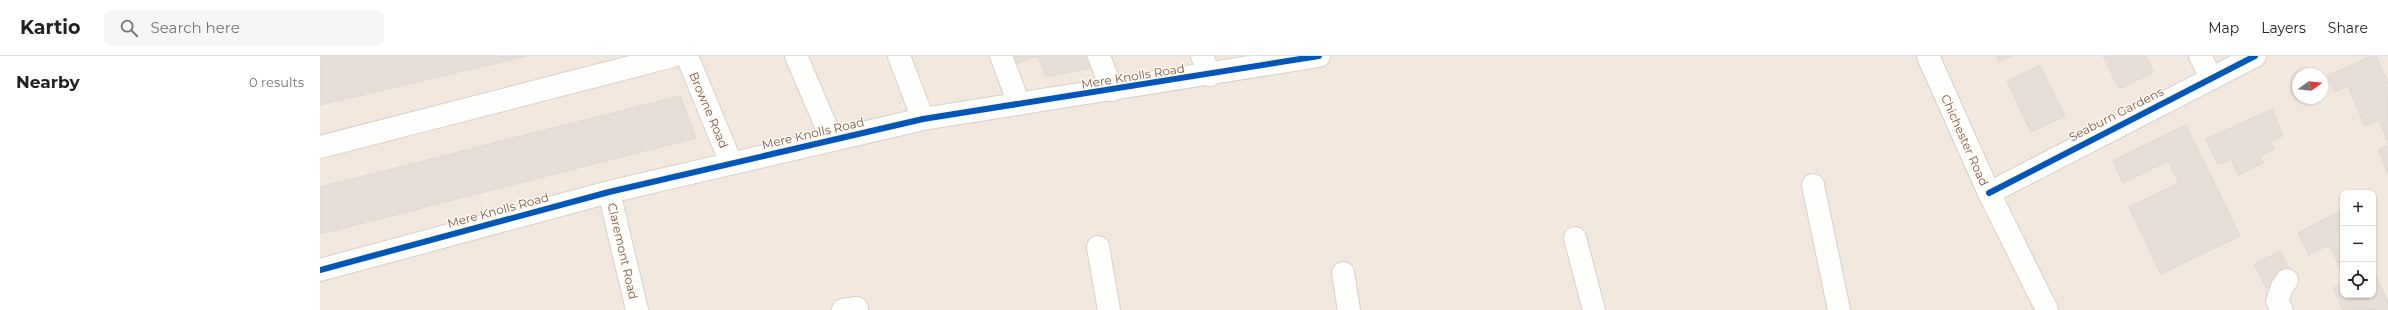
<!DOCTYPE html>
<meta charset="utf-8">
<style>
body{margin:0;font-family:Montserrat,sans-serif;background:#f6f6f6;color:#222}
.controls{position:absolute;right:12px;bottom:12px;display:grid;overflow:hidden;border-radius:8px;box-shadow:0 1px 3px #0004}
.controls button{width:36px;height:36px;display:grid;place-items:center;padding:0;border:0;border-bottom:1px solid #e0e0e0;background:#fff;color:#222;font:20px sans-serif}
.compass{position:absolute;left:1972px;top:12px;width:36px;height:36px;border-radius:50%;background:#fff;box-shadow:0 1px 3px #0004;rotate:75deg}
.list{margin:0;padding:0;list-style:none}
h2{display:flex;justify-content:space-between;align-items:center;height:52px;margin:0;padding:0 16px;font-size:17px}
h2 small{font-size:13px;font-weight:400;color:#767676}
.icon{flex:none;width:22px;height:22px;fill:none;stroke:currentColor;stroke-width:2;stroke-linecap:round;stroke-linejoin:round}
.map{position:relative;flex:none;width:2068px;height:254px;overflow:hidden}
header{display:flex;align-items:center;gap:24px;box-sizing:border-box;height:56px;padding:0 20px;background:#fff;border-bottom:1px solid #e0e0e0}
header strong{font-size:19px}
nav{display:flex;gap:22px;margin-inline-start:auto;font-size:14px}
.search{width:280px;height:36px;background:#f6f6f6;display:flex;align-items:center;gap:10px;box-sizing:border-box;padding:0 14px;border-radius:8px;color:#767676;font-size:15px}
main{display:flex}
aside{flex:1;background:#fff}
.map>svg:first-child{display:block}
</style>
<header>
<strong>Kartio</strong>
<div class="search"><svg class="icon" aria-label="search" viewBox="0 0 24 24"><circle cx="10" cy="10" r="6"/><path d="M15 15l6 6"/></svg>Search here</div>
<nav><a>Map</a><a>Layers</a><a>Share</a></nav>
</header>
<main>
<aside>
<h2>Nearby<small>0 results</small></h2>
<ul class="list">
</ul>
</aside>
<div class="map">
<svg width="2068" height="254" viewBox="0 0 2068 254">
<rect width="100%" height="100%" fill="#f9f5f0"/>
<path fill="#f2e8de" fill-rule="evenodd" d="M0,0H2068V254H0ZM1978,18H2002V42H1978ZM2023,137H2053V239H2023Z"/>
<g fill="#e6ded7" stroke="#e2d8d2">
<polygon points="0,0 207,0 0,49"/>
<polygon points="693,0 718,0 695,8"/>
<polygon points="718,0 765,0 770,12 726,21"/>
<polygon points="1676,0 1692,0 1679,6"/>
<polygon points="1783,0 1826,0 1834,16 1799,33"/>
<polygon points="2052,0 2056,0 2068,28 2067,84 2059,64 2045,70 2028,30 2014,36 2007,20"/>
<polygon points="1720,9 1745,60 1711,76 1687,25"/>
<polygon points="360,40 376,82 0,178 0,131"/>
<polygon points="1952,53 1963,80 1951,86 1954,93 1940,100 1943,107 1918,119 1911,103 1898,109 1886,83"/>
<polygon points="1866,69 1920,180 1841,218 1809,151 1859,127 1848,105 1803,127 1793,105"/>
<polygon points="2068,89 2068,118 2058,94"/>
<polygon points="2023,154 2023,212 2021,213 2009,189 1989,199 1978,177"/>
<polygon points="1960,195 1972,219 1946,232 1934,208"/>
<polygon points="2053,213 2068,246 2068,253 2023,254 2013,232 2023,228 2023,239 2053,239"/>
</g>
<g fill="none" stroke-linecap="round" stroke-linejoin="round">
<g stroke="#d7d1cb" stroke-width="24">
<g id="minor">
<polyline points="367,0 411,107"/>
<polyline points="476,0 512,84"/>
<polyline points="579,0 603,63"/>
<polyline points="681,0 699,48"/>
<polyline points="779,0 792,34"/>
<polyline points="882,0 890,19"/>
<polyline points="1608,0 1669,137 1727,254"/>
<polyline points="1880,0 1891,21"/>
<polyline points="0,91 353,0"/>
<polyline points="1493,129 1519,254"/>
<polyline points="289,136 317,254"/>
<polyline points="1669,137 1935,0"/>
<polyline points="1255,182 1274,254"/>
<polyline points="778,191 789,254"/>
<polyline points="0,214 289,136 603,63 999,0"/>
<polyline points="1023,217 1029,254"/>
<polyline points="523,254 537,252"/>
<polyline points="1962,254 1957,245 1962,231 1967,224"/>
</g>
</g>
<use href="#minor" stroke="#fefefd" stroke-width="22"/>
<g stroke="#fffaf3" stroke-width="8">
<g id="cycleway">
<polyline points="1669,137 1935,0"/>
<polyline points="0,214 289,136 603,63 999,0"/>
</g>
</g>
<use href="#cycleway" stroke="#0057b8" stroke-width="6"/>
</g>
<g text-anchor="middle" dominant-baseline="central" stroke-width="3" stroke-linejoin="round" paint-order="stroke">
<g font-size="12" fill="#7a5c4d" stroke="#fffaf3">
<text transform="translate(813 20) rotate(-9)">Mere Knolls Road</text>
<text transform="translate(389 54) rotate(67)">Browne Road</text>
<text transform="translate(1796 58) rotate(-27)">Seaburn Gardens</text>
<text transform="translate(493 77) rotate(-13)">Mere Knolls Road</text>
<text transform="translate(1645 84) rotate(66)">Chichester Road</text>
<text transform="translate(178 154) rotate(-15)">Mere Knolls Road</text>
<text transform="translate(303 195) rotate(77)">Claremont Road</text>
</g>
</g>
</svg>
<div class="controls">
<button>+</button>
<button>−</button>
<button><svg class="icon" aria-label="locate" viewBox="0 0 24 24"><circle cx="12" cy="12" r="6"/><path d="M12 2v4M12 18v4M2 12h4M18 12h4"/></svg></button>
</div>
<svg class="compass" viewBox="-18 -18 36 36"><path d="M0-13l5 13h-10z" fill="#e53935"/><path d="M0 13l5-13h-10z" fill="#767676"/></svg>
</div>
</main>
